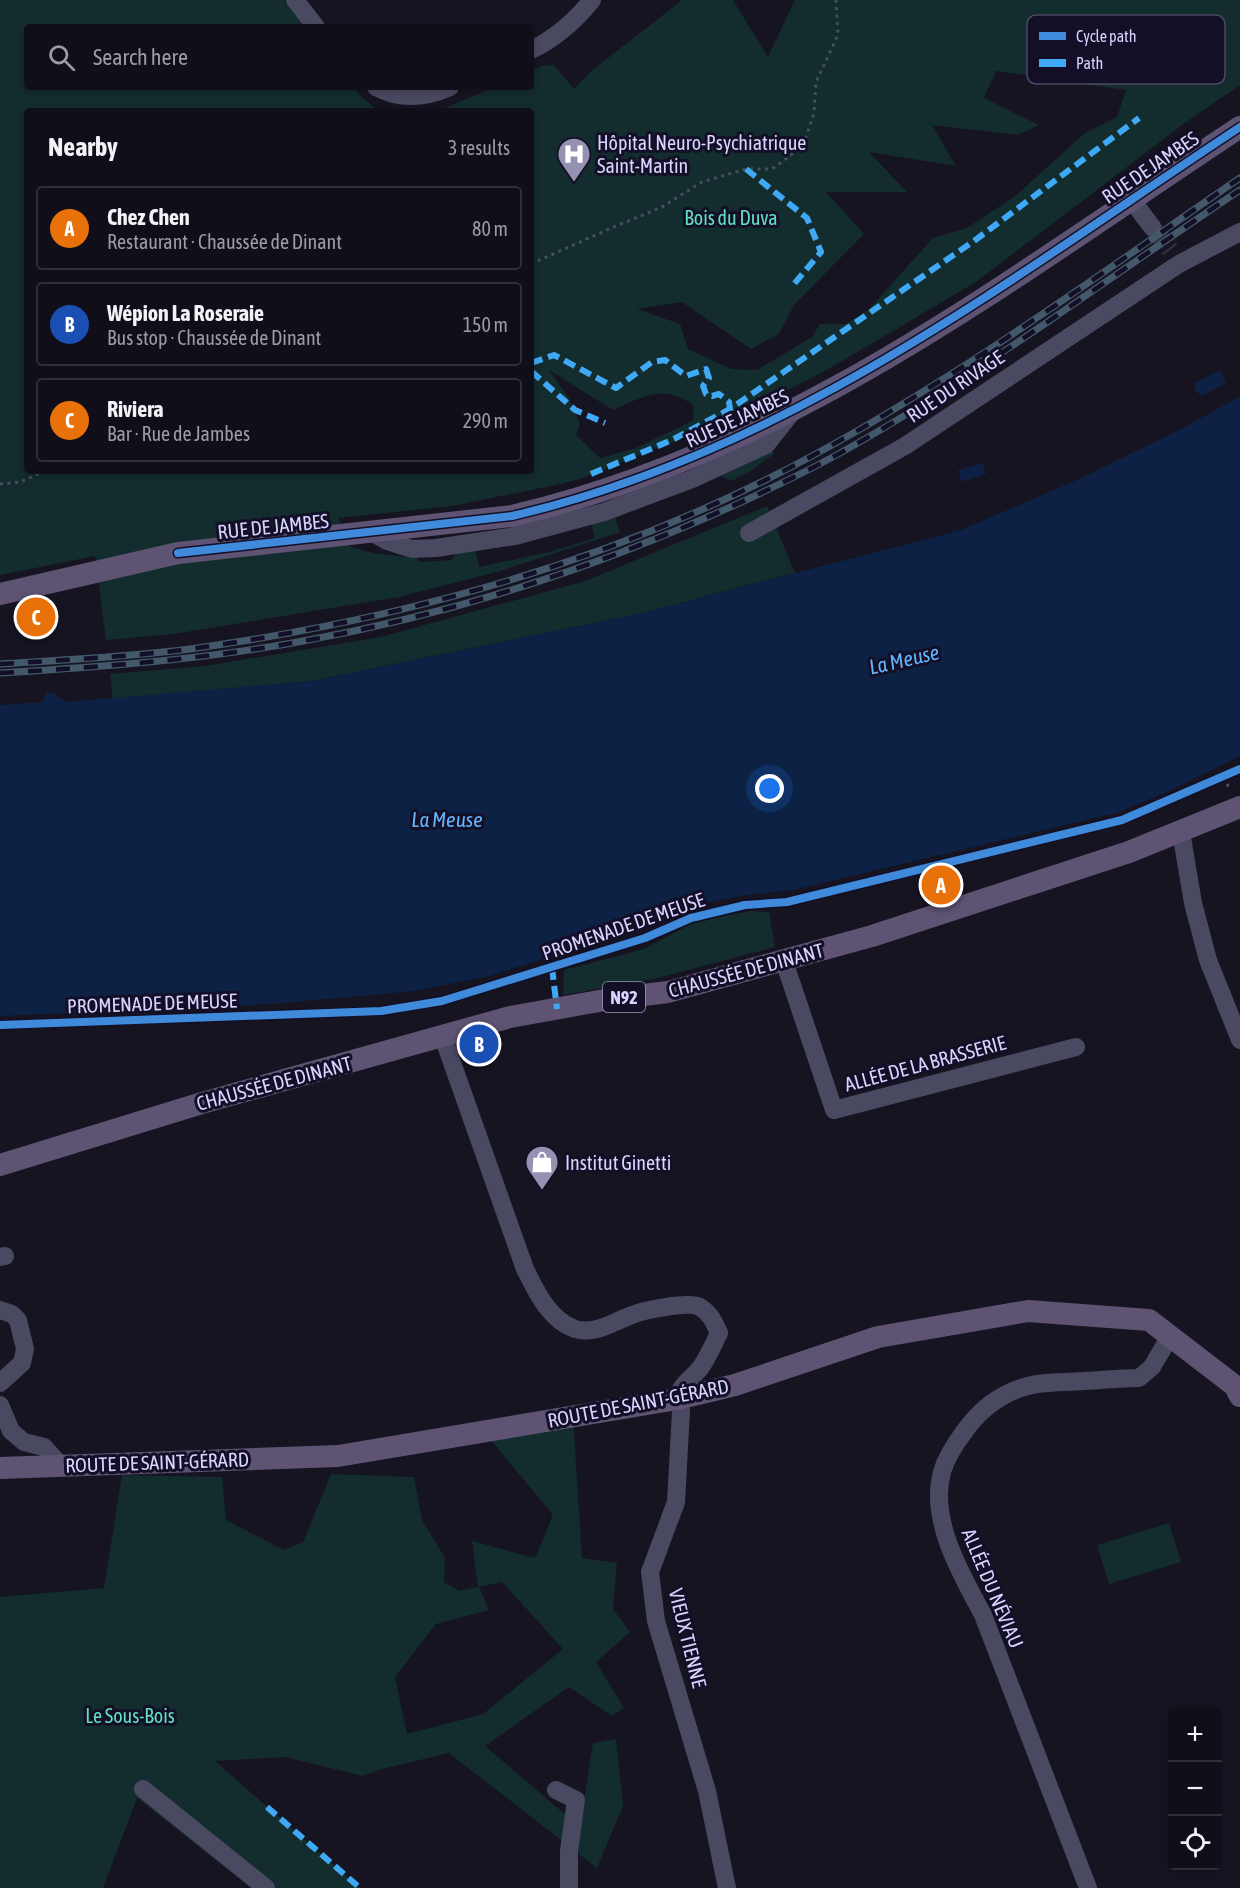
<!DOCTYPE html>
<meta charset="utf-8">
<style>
body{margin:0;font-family:"Asap Condensed",sans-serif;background:#1e1d26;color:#f1f3f6}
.controls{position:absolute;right:18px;bottom:18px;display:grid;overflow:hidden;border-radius:6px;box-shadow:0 3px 9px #0003}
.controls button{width:54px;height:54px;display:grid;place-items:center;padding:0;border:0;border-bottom:2px solid #302f38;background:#100f19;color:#f1f3f6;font:30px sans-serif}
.you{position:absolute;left:770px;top:789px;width:21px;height:21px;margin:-15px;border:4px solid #fff;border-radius:50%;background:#1a73e8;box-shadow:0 0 0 9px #1a73e833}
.badge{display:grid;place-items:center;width:39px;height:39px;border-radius:50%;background:#8c9099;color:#fff;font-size:20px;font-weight:700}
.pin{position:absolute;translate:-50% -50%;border:3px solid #fff;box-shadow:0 2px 6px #0006}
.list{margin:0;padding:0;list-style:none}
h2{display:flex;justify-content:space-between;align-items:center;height:78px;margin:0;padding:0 24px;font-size:26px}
h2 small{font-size:20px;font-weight:400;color:#9c9ca2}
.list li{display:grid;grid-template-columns:39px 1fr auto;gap:18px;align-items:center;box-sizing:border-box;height:84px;margin:0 12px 12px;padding:0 12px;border:2px solid #302f38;border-radius:6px}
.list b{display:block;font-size:22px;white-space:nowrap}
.list p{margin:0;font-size:20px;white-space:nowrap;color:#9c9ca2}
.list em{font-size:20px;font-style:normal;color:#9c9ca2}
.icon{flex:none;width:33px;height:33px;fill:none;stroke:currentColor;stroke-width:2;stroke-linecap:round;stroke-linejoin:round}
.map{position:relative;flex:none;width:1240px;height:1888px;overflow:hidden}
.search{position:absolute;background:#100f19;box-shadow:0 3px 9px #0003;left:24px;top:24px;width:510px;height:66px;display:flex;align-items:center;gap:15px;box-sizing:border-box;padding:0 21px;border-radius:6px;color:#9c9ca2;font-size:22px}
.panel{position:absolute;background:#100f19;box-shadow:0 3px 9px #0003;left:24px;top:108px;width:510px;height:366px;border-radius:6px}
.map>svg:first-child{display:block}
</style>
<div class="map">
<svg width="1240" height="1888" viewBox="0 0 1240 1888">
<rect width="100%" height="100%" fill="#161421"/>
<g fill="#132c2d" fill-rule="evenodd">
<path d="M0,0H284L305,27H27V87H352L373,107L381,111H27V471H531V111H438L494,87H531V71L541,66L554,65L574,89L590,72L682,0H733L768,57L795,0H1240V85L1182,125L976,282L825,371L735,417L580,479L556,485L452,506L338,518L351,547L373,553L417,558L420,562L452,560L458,550L475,547L479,567L549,552L595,538L591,523L614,515L620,532L500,571L399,597L174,634L106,640L95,556L0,575ZM996,71L1126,90L1117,117L1085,133L1014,197L967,228L933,238L868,310L846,324H820L812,337L757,370L731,369L688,349L680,324L637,309L682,302L751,349L779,334L794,305L864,234L826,192H907L869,152L956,166L932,125L1018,135L1039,125L984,98ZM549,370L613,410C643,397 663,383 693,405L694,420L636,448L600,458L576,435L580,424L569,398Z"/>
<polygon points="772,449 774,454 749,472 731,481 719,475"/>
<polygon points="767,506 795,573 638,614 312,681 113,699 110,674 205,666 381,637 585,581"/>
<polygon points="751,911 769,912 775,947 658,978 563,995 564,970 644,949 689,925 715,918"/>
<path d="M573,1417L582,1558L617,1563L613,1609L630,1632L596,1662L624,1708L612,1716L569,1687L485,1746L580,1827L593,1743L616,1739L623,1806L597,1868L449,1753L382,1769L363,1776L285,1757L215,1761L360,1888H251L137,1798L103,1888H0V1597L104,1588L122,1475L222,1477L226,1520L284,1550L303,1542L331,1474L414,1477L422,1520L445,1558L444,1582L459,1591L478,1587L472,1541L535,1558L553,1515L484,1432ZM502,1582L563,1649L483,1714L407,1734L395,1677L436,1624L489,1610L479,1587Z"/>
<polygon points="1169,1523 1181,1562 1109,1584 1097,1545"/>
</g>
<g fill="#0d2144">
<polygon points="1220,370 1226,383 1202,396 1195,391 1195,383"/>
<polygon points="1240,396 1240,756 1167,792 1116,813 793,890 753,894 709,902 630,931 489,976 414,991 271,1004 0,1016 0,705 42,702 46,693 52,692 67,702 312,681 638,614 961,530 1077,480 1187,426"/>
<polygon points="983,463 986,474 961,482 958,470"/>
</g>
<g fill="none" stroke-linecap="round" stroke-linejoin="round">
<polyline stroke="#333142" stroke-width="18" stroke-dasharray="18 9" stroke-linecap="butt" points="1152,227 1170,250"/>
<g stroke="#44505f" stroke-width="3" stroke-dasharray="3 4.5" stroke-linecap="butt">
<polyline points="531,264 609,229 662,207 702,182 746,169 772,169 790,156 804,142 814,114 816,82 838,35 836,0"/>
<polyline points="0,484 20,482 46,471"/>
<polyline points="1224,777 1230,790"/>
</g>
<g stroke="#4a4962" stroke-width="18">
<polyline points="295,0 316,27"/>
<path d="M531,50C556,38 575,21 592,0"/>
<path d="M376,87C400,100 425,98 450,87"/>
<polyline points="1131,199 1152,227"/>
<polyline points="371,532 387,541 412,549 436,548 515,536 604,512 692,479 766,445 793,411"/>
<polyline points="749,533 905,446 1179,264 1240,232"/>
<polyline points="1181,832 1193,903 1208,960 1240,1040"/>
<polyline points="784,961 834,1110 1076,1047"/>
<path d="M443,1037L525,1269C536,1291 549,1320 575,1329C595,1335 613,1322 632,1315C644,1310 689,1301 700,1307C711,1314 714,1322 719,1333C713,1345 708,1357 701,1367C687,1385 673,1386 681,1411L676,1502L650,1572L656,1621L707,1791L727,1888"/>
<polyline points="0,1257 5,1256"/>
<polyline points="0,1310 12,1314 18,1320 25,1349 22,1363 0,1383"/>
<polyline points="0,1405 11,1431 24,1442 44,1447 61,1466"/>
<polyline points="143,1789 266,1888"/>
<polyline points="556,1790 576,1800 569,1851 569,1888"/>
<path d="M1088,1888L983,1615C961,1573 929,1521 942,1472C946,1458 955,1444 964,1432C978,1412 997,1396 1021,1388C1041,1381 1063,1383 1084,1381C1103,1380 1121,1378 1139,1378L1152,1367L1170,1336"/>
</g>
<g stroke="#5e5373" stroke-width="22">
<path d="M0,594L178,553L512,516C788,452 1009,279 1240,127"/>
<polyline points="0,1165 202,1103 510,1017 610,999 668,992 872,936 1129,852 1240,807"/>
<polyline points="0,1468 338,1456 677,1399 735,1385 878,1337 1028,1311 1149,1320 1235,1386 1240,1396"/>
</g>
<g stroke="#43596b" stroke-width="7">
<g id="rail">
<path d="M0,664C63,660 127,657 190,649C406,619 619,560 812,456C962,375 1100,274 1240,178"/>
<path d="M0,673C100,667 199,660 298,642C477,610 650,550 812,468C895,425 972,373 1049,321C1113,277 1176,233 1240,190"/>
</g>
</g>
<use href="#rail" stroke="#130f26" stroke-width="4.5" stroke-dasharray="14" stroke-linecap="butt"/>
<g stroke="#3fa9f5" stroke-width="6" stroke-dasharray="12 6" stroke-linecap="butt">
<polyline points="746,169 807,218 821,252 794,284"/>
<polyline points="531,363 554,355 616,388 652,362 665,360 686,376 706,369 709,378 703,386 706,394 712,396 719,394 729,402 730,409"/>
<polyline points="531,371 575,410 605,423"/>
<polyline points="591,474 672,440 730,409 974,241 1139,118"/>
<polyline points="552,968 557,1009"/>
<polyline points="267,1807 360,1888"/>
</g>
<g stroke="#130f26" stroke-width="11">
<g id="cycleway">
<path d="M178,553L512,516C788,452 1009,279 1240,127"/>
<polyline points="0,1025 381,1011 442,1001 645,938 691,918 745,905 787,902 1122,820 1240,769"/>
</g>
</g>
<use href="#cycleway" stroke="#408adc" stroke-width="8"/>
</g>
<defs>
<g id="hospital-pin" transform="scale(1.725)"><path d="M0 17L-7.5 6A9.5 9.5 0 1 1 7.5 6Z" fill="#9591b1" stroke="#130f26"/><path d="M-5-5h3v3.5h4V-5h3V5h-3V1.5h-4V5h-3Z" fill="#fff"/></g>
<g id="shop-pin" transform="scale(1.725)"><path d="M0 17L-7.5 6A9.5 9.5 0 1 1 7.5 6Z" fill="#9591b1" stroke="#130f26"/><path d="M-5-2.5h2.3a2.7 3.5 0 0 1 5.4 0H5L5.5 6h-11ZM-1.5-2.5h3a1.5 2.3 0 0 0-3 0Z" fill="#fff"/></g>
</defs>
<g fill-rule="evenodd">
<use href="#hospital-pin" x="574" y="154"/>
<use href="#shop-pin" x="542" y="1162"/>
</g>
<g text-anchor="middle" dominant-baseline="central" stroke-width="6" stroke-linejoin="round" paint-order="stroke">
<rect fill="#130f26" stroke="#9e99be" stroke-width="1.5" x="603" y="982" width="42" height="30" rx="4.5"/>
<g font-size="18" font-weight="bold" fill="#d9d4ff">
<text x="624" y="997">N92</text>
</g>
<g font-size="20" fill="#d9d4ff" stroke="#130f26" text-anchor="start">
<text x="597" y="142">Hôpital Neuro-Psychiatrique<tspan x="597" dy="23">Saint-Martin</tspan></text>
<text x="565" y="1162">Institut Ginetti</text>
</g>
<g font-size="20" fill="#d9d4ff" stroke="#130f26">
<text transform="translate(1150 167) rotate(-34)">RUE DE JAMBES</text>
<text transform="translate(955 386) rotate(-34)">RUE DU RIVAGE</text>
<text transform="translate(737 418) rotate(-25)">RUE DE JAMBES</text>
<text transform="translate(273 526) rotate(-6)">RUE DE JAMBES</text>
<text transform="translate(623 926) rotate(-19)">PROMENADE DE MEUSE</text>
<text transform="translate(746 970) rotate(-15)">CHAUSSÉE DE DINANT</text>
<text transform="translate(152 1003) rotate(-2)">PROMENADE DE MEUSE</text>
<text transform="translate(925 1063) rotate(-15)">ALLÉE DE LA BRASSERIE</text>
<text transform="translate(274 1083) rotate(-15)">CHAUSSÉE DE DINANT</text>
<text transform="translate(638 1403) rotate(-11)">ROUTE DE SAINT-GÉRARD</text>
<text transform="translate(157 1462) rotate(-2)">ROUTE DE SAINT-GÉRARD</text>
<text transform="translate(993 1588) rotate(67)">ALLÉE DU NÉVIAU</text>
<text transform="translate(688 1638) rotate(76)">VIEUX TIENNE</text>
</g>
<g font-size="20" fill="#5fe0c0" stroke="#130f26">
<text x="731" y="217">Bois du Duva</text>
<text x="130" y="1715">Le Sous-Bois</text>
</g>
<g font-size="21" font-style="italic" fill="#62b6ff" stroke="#130f26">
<text transform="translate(904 659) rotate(-13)">La Meuse</text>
<text x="447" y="819">La Meuse</text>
</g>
</g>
<rect x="1027" y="15" width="198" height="69" rx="9" fill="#130f26" stroke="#4e4a67" stroke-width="1.5"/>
<rect x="1039" y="32" width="27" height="8" fill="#408adc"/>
<rect x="1039" y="59" width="27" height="8" fill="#3fa9f5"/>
<g font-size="16" fill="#d9d4ff">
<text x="1076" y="42">Cycle path</text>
<text x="1076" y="69">Path</text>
</g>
</svg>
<div class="controls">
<button>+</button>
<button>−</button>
<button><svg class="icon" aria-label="locate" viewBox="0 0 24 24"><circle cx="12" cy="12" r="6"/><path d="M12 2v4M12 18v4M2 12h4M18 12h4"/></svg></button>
</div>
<div class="you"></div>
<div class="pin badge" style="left:941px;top:885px;background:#e8710a">A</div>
<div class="pin badge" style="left:479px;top:1044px;background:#1a4fb4">B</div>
<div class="pin badge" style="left:36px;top:617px;background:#e8710a">C</div>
<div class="search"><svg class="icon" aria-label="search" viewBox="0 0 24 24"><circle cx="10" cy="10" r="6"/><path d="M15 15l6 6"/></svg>Search here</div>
<section class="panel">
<h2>Nearby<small>3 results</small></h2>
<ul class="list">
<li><span class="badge" style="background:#e8710a">A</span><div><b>Chez Chen</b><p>Restaurant · Chaussée de Dinant</p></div><em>80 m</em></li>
<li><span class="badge" style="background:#1a4fb4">B</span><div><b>Wépion La Roseraie</b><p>Bus stop · Chaussée de Dinant</p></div><em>150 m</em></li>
<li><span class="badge" style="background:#e8710a">C</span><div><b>Riviera</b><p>Bar · Rue de Jambes</p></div><em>290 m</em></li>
</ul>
</section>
</div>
